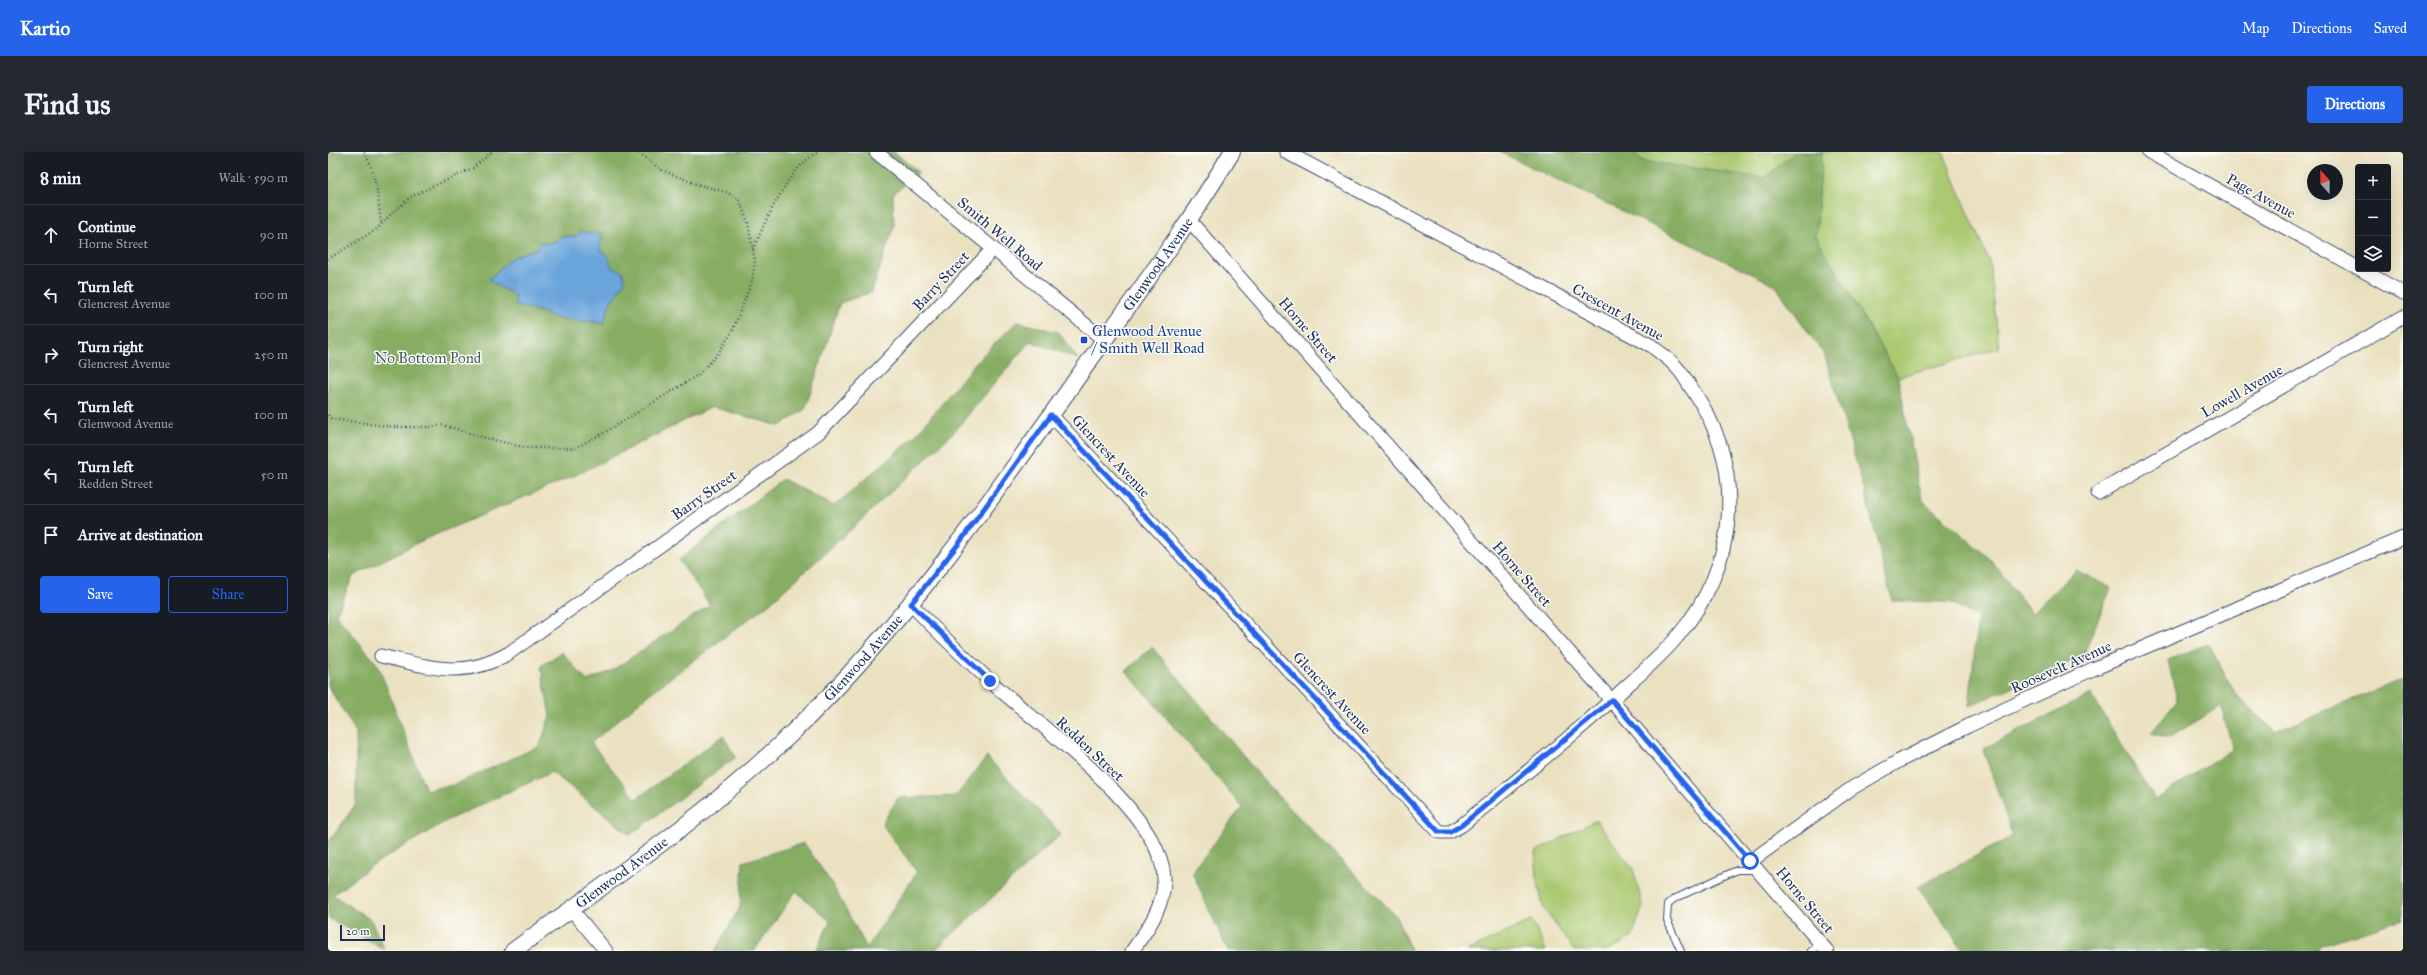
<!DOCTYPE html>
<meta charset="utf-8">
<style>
body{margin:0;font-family:"IM FELL Great Primer",serif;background:#242831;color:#f1f3f6}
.controls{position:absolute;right:12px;top:12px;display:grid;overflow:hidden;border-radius:4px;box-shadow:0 4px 16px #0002}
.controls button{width:36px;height:36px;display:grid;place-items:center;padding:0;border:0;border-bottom:1px solid #363941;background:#171b24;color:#f1f3f6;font:20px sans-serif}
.compass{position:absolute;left:1979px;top:12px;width:36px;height:36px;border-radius:50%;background:#171b24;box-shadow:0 4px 16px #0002;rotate:339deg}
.scale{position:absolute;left:12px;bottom:10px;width:45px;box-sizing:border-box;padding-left:4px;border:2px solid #1b2f5e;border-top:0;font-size:11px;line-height:14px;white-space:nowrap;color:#1b2f5e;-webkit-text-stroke:3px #fdfcf7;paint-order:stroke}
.stop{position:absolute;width:12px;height:12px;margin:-9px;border:3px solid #2563eb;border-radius:50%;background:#fff}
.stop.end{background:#2563eb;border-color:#fff;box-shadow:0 1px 4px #0008}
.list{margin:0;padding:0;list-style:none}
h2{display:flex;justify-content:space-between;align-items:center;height:52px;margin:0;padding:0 16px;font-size:17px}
h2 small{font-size:13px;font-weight:400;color:#9ea1a6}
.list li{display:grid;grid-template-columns:26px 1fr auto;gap:12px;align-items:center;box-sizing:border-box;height:60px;padding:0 16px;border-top:1px solid #363941}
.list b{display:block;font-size:15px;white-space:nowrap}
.list p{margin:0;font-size:13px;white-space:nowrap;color:#9ea1a6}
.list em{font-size:13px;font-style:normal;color:#9ea1a6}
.actions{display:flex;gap:8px;padding:12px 16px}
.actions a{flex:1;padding:9px 0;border:1px solid #2563eb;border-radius:4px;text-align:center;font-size:14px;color:#2563eb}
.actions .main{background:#2563eb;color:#fff}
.icon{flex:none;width:22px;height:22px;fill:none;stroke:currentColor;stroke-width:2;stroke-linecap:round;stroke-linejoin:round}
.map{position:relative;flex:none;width:2075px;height:799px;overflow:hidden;border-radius:4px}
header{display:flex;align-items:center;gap:24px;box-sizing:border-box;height:56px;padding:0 20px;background:#2563eb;color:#fff}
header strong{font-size:19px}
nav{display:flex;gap:22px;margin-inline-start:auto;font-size:14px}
.intro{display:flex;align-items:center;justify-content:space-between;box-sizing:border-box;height:96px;padding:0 24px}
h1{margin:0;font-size:28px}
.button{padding:10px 18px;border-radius:4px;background:#2563eb;color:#fff;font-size:14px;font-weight:700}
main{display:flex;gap:24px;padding:0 24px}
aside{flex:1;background:#171b24;border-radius:4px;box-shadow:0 4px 16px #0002}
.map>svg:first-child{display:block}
</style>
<header>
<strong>Kartio</strong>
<nav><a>Map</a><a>Directions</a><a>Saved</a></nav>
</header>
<div class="intro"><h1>Find us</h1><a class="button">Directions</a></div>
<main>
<aside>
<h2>8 min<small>Walk · 590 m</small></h2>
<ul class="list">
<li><svg class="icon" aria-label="ahead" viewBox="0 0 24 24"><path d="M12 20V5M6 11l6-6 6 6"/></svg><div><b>Continue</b><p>Horne Street</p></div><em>90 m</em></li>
<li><svg class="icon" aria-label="left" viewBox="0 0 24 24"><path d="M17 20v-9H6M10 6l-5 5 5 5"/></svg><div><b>Turn left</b><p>Glencrest Avenue</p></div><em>100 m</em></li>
<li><svg class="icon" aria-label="right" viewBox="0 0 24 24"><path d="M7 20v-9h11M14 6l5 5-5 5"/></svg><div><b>Turn right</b><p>Glencrest Avenue</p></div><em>250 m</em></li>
<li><svg class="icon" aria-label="left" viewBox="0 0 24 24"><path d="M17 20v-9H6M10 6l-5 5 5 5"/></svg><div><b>Turn left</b><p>Glenwood Avenue</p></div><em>100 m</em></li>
<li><svg class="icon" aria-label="left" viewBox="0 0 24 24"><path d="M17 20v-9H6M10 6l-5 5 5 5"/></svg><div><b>Turn left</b><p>Redden Street</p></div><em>50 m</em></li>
<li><svg class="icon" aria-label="arrive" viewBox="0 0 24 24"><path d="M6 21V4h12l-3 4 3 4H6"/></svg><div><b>Arrive at destination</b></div></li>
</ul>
<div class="actions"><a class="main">Save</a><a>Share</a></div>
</aside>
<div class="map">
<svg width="2075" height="799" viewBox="0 0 2075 799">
<rect width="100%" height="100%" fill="#fdfcf7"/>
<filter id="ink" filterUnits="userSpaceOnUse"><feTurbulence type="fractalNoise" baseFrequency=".025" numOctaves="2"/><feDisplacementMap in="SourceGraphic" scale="8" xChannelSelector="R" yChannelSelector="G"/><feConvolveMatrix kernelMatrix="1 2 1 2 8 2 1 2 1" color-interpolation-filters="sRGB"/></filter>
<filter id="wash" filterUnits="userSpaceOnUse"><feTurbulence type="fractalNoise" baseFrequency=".012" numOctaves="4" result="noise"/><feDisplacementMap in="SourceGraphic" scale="16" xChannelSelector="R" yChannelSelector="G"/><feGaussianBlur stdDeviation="0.9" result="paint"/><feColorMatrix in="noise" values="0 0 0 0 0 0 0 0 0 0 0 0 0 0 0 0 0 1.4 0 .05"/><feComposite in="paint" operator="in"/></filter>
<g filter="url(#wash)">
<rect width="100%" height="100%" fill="#eae1c0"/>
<g fill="#aac971" stroke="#627c68">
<polygon points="1306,0 1468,0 1436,26 1314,9"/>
<polygon points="1494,0 1615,0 1662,112 1671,196 1570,225 1488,85"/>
<polygon points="1268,668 1305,717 1315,754 1304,785 1280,799 1246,799 1215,755 1209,726 1207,700"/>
<polygon points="1204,768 1218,799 1139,799"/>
</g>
<g fill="#87ad63" stroke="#516e60" fill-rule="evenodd">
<path d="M0,0H566L591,21L565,42L566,74L544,140L512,151L477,257L452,274L384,255L244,325L95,388L25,424L8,463L50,513L98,638L125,633L212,594L222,564L213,514L234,500L259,529L283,519L382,453L351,408L455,327L506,354L587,284L649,209L689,170L730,180L750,207L702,189L625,281L528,373L442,451L321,542L263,591L308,647L395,584L408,605L302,683L224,620L120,668L43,714L5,743L43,768L56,797L0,766V691L28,652V580L0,534ZM257,80L263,82L272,98L280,104L284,117L297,129L282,151L276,171L223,165L205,157L161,127L185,105L242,83L249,85Z"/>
<polygon points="1172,0 1306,0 1314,9 1436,26 1468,0 1494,0 1488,85 1570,225 1594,348 1662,407 1704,461 1748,418 1783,436 1755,504 1641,554 1650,465 1621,450 1564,449 1537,340 1497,204 1447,133"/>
<polygon points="1880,492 1907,541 1947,580 2075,527 2075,767 1990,794 1991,799 1636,799 1590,735 1685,684 1655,597 1763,542 1827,648 1905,597 1893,554 1841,586 1823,581 1849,548 1840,508"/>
<polygon points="824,495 942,636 1068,764 1083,799 900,799 864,720 914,655 798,519"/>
<polygon points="659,605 733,682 606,799 488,799 502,769 468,739 426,799 387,799 412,755 415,710 476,691 504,732 539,796 589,720 554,672 570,646 628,644"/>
</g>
<path fill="#69a4da" stroke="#426a9c" d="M252,79L263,82L274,81L272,98L280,104L284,116L294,119L297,129L282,151L276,171L228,166L213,159L188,154L185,141C176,138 168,133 161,127L185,105L209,97L213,89L217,92L227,90L234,84L249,85Z"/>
</g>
<g filter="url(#ink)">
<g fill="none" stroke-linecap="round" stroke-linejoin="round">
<g stroke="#3a4a6d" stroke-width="8">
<g id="service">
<polyline points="1353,799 1339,768 1340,752 1346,747 1409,718 1428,718"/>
<polyline points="1483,799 1494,792"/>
</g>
</g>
<g stroke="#3a4a6d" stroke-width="15">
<g id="minor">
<polyline points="548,0 776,188"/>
<polyline points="1821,0 2030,116"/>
<polyline points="861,68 1284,549 1499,799"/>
<polyline points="2032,117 2075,141"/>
<path d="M723,263L1111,680H1122L1134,673C1190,627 1248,582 1301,532C1318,517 1335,502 1349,485C1410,413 1419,318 1366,240C1360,232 1356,223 1350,217C1343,208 1333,202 1324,194L958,0"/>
<polyline points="1770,341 2075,165"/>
<path d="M583,452C608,479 635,504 662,529C708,571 833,660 836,725C837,754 820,777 804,799"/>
<path d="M53,504C102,515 135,528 181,501L490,281L665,97"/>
<polyline points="1423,709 1524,636 1571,609 1640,574 1765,517 2075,386"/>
<polyline points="243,757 278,799"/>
</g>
</g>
<g stroke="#3a4a6d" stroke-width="18">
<g id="tertiary">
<path id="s1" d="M185,799C280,730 380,663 464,581C573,476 660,353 747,229C800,154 856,80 904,0"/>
</g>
</g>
<g stroke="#3a4a6d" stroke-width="2.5" stroke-dasharray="1 3" stroke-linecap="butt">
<path d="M36,0C49,22 50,48 53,72"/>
<path d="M425,97C438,69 461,13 491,0"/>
<polyline points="0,107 49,77 64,61 84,44 145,16 164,0"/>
<polyline points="0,263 4,267 66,275 103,275 115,273 154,285 199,296 247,296 276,281 370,223 389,203 404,180 424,129 427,109 420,71 411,47 398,40 368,32 334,18 310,0"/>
</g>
<use href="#service" stroke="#fff" stroke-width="6"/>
<use href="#minor" stroke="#fff" stroke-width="13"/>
<use href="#tertiary" stroke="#fff" stroke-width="16"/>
</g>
</g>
<g fill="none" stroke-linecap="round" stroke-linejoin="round" filter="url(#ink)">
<polyline stroke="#2563eb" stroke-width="5" points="662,529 583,452 632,390 723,263 1111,680 1122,680 1134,673 1284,548 1422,709"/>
</g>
<rect fill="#1a4fb4" stroke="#fdfcf7" stroke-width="1.5" x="752" y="184" width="8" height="8" rx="2"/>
<g text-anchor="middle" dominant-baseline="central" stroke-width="3" stroke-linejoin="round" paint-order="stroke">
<g font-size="15" fill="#1b2f5e" stroke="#fdfcf7">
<text transform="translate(1933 44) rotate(29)">Page Avenue</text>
<text transform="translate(672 82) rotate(40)">Smith Well Road</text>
<text stroke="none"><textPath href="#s1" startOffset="950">Glenwood Avenue</textPath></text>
<text transform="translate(613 129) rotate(-47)">Barry Street</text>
<text transform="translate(1290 160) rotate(29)">Crescent Avenue</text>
<text transform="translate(980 178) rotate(49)">Horne Street</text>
<text transform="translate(1914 239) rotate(-30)">Lowell Avenue</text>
<text transform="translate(783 304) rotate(47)">Glencrest Avenue</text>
<text transform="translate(376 343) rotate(-35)">Barry Street</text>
<text transform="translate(1194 422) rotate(49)">Horne Street</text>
<text stroke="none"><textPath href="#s1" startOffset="458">Glenwood Avenue</textPath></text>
<text transform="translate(1733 515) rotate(-24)">Roosevelt Avenue</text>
<text transform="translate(1004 541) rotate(47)">Glencrest Avenue</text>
<text transform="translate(762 597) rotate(43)">Redden Street</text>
<text stroke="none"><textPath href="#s1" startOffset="134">Glenwood Avenue</textPath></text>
<text transform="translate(1477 748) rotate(50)">Horne Street</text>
</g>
<g font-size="15" fill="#164399" stroke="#fdfcf7" text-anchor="start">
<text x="764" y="179">Glenwood Avenue<tspan x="764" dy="17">/ Smith Well Road</tspan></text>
</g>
<g font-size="15" fill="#465d64" stroke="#fdfcf7">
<text x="100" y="206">No Bottom Pond</text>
</g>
</g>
</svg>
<div class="controls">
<button>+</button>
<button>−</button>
<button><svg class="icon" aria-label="layers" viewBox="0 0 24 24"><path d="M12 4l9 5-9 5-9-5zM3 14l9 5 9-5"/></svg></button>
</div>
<svg class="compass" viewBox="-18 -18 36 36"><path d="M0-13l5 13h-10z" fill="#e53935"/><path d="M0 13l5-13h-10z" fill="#9ea1a6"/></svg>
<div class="scale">20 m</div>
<div class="stop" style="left:1422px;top:709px"></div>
<div class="stop end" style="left:662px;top:529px"></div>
</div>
</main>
